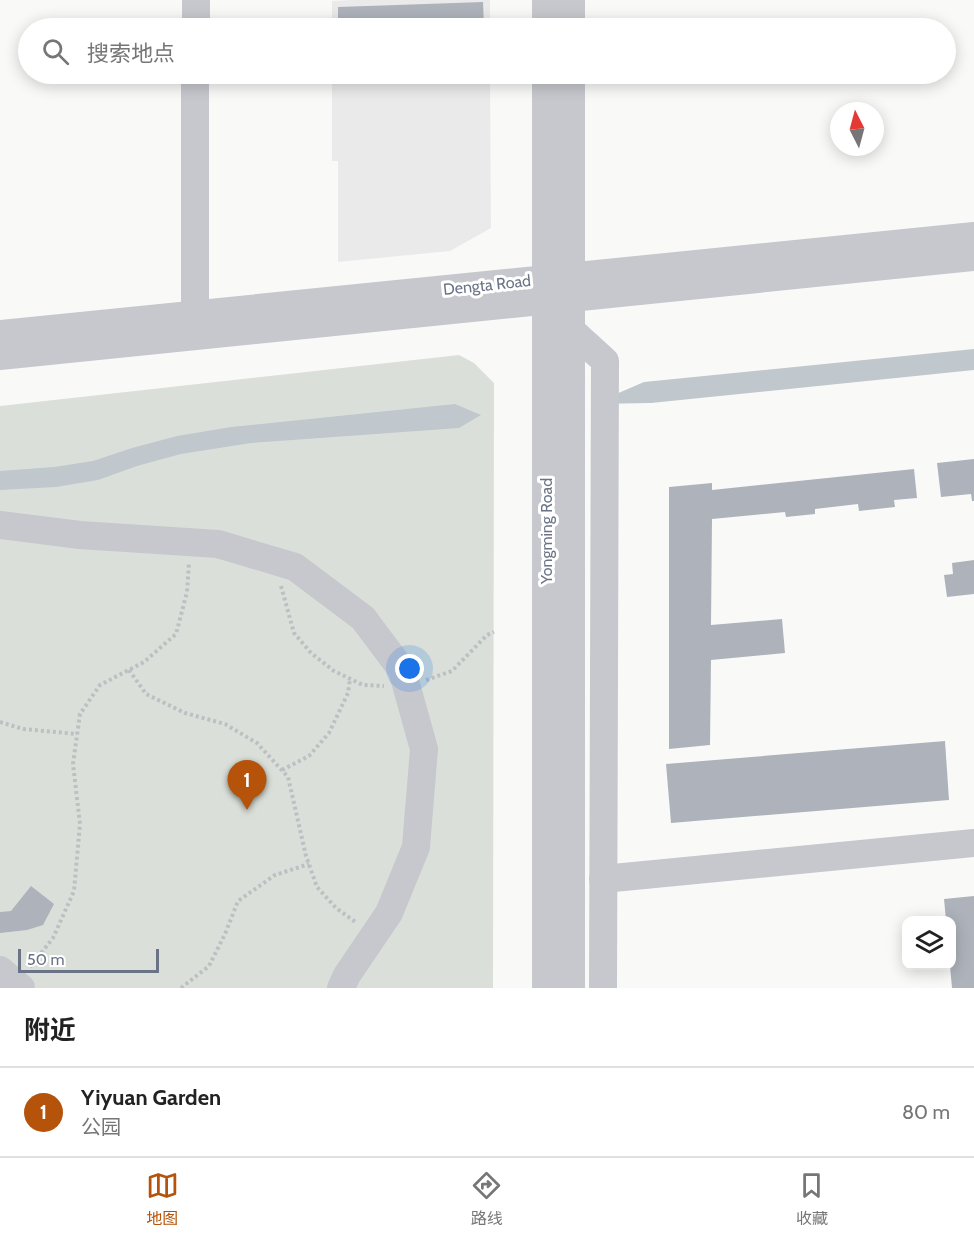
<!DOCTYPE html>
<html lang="zh">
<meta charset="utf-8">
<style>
body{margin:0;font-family:Cabin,"Noto Sans SC",sans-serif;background:#f6f6f6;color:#222}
.controls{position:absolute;right:18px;bottom:18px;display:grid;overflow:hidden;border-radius:12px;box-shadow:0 3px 15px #0003}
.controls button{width:54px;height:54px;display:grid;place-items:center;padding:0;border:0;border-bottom:2px solid #e0e0e0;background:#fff;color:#222;font:30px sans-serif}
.compass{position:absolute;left:830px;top:102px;width:54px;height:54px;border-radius:50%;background:#fff;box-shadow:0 3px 15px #0003;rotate:354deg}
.scale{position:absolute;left:18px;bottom:15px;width:141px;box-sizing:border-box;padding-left:6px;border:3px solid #6b7487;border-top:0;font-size:16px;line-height:21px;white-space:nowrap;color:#6b7487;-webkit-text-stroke:4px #fff;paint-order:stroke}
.you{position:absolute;left:410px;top:669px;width:21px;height:21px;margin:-15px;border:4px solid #fff;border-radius:50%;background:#1a73e8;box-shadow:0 0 0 9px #1a73e833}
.badge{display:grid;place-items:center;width:39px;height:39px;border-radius:50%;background:#b45309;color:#fff;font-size:20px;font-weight:700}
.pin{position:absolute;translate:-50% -50px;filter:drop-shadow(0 2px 3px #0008)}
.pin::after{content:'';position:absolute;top:32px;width:21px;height:18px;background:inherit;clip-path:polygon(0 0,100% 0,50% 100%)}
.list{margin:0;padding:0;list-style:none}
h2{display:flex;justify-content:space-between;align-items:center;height:78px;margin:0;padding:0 24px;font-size:26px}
h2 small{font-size:20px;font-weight:400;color:#767676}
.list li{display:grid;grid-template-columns:39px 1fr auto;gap:18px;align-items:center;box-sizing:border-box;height:90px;padding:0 24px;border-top:2px solid #e0e0e0}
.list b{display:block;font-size:22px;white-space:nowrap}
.list p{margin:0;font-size:20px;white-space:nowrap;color:#767676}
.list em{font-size:20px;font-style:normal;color:#767676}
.icon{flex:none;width:33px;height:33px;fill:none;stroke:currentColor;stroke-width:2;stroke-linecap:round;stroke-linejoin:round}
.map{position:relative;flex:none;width:974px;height:988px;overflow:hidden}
.search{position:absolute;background:#fff;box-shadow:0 3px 15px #0003;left:18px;right:18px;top:18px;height:66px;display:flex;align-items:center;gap:15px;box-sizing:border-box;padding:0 21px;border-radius:33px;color:#767676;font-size:22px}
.sheet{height:168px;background:#fff}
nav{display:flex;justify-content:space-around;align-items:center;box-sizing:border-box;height:84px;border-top:2px solid #e0e0e0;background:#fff;font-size:16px;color:#767676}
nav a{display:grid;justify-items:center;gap:3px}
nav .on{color:#b45309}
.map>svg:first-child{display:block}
</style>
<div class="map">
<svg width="974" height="988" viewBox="0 0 974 988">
<rect width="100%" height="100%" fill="#f9faf8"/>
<g fill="#eaeaeb">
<polygon points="351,0 490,0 490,28 332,28 332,1"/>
<polygon points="332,74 490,74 491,228 450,251 338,262 338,161 332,161"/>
</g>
<polygon fill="#dae0d9" points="459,355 474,363 494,383 493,988 0,988 0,406"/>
<g fill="#c0c7cd">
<polygon points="974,349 974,370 651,403 593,404 644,382"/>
<polygon points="455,404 481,415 459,428 251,443 181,454 137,466 98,480 56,487 0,490 0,471 54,467 93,461 132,448 177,436 231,427"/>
</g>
<g fill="#aeb3bb">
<polygon points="483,2 484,28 338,28 338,7"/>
<polygon points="974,459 974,501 972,501 971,494 941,497 937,463"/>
<polygon points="914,469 917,498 894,500 895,507 859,511 858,504 815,509 815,514 786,517 785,512 712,519 711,625 782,619 785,653 711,660 710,745 669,749 669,487 712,483 712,490"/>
<polygon points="974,560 974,594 947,597 944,575 953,574 952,563"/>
<polygon points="945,741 949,800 671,823 666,764"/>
<polygon points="31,886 54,904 43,925 27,930 0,933 0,912 11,911"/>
<polygon points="974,896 974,988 952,988 950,966 952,966 952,920 946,920 944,899"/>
</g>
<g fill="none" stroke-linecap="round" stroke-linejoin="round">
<g stroke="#bebfc3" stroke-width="4" stroke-dasharray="3 3" stroke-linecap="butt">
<polyline points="281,586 294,633 311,653 334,671 363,685 384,686"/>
<polyline points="129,670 146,694 185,713 225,724 257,743 288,777 306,856 317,887 336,908 357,923"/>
<polyline points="426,680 452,671 487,635 494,632"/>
<polyline points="0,722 23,729 77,734"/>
<polyline points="282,770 309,756 329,733 348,693 350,679"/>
<polyline points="30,967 53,938 74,891 80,824 73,764 80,714 100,685 144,662 176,634 187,592 189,563"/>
<polyline points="181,988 209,966 225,934 238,901 275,875 309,864"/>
</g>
<g stroke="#c6c8cd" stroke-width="28">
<polyline points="546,0 546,28"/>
<polyline points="571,0 571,28"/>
<polyline points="196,28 196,0"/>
<polyline points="571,74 571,988"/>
<polyline points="195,315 195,74"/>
<polyline points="571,330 605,361 603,988"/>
<polyline points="0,334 974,236"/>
<polyline points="0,356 974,257"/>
<polyline points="0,525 80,535 218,544 295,567 363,618 402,670 424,749 416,847 389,913 347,975 341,988"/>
<polyline points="603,879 974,843"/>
<polyline points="0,970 21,988"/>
<polyline points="546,988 546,74"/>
</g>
</g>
<g text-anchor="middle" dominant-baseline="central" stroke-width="6" stroke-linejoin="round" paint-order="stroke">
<g font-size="16" fill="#6b7487" stroke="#fff">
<text transform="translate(487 285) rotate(-6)">Dengta Road</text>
<text transform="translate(546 531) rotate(-90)">Yongming Road</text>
</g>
</g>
</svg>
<div class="controls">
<button><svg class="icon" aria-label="layers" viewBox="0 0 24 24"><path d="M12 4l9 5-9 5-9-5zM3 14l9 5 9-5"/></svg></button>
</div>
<svg class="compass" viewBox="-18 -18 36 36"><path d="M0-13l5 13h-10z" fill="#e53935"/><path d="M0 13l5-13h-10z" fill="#767676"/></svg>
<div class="scale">50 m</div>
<div class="you"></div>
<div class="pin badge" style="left:247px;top:810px">1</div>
<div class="search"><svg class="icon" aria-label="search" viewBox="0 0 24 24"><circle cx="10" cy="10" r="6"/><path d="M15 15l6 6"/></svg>搜索地点</div>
</div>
<section class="sheet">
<h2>附近<small></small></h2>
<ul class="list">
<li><span class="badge">1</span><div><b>Yiyuan Garden</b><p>公园</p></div><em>80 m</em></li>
</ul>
</section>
<nav>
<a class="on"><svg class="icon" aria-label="map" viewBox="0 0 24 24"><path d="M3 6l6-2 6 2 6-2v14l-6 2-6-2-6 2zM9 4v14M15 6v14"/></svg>地图</a>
<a><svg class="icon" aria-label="directions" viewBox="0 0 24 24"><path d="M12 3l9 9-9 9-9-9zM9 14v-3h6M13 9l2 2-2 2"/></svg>路线</a>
<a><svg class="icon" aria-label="saved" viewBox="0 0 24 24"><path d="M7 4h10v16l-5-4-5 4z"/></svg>收藏</a>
</nav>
